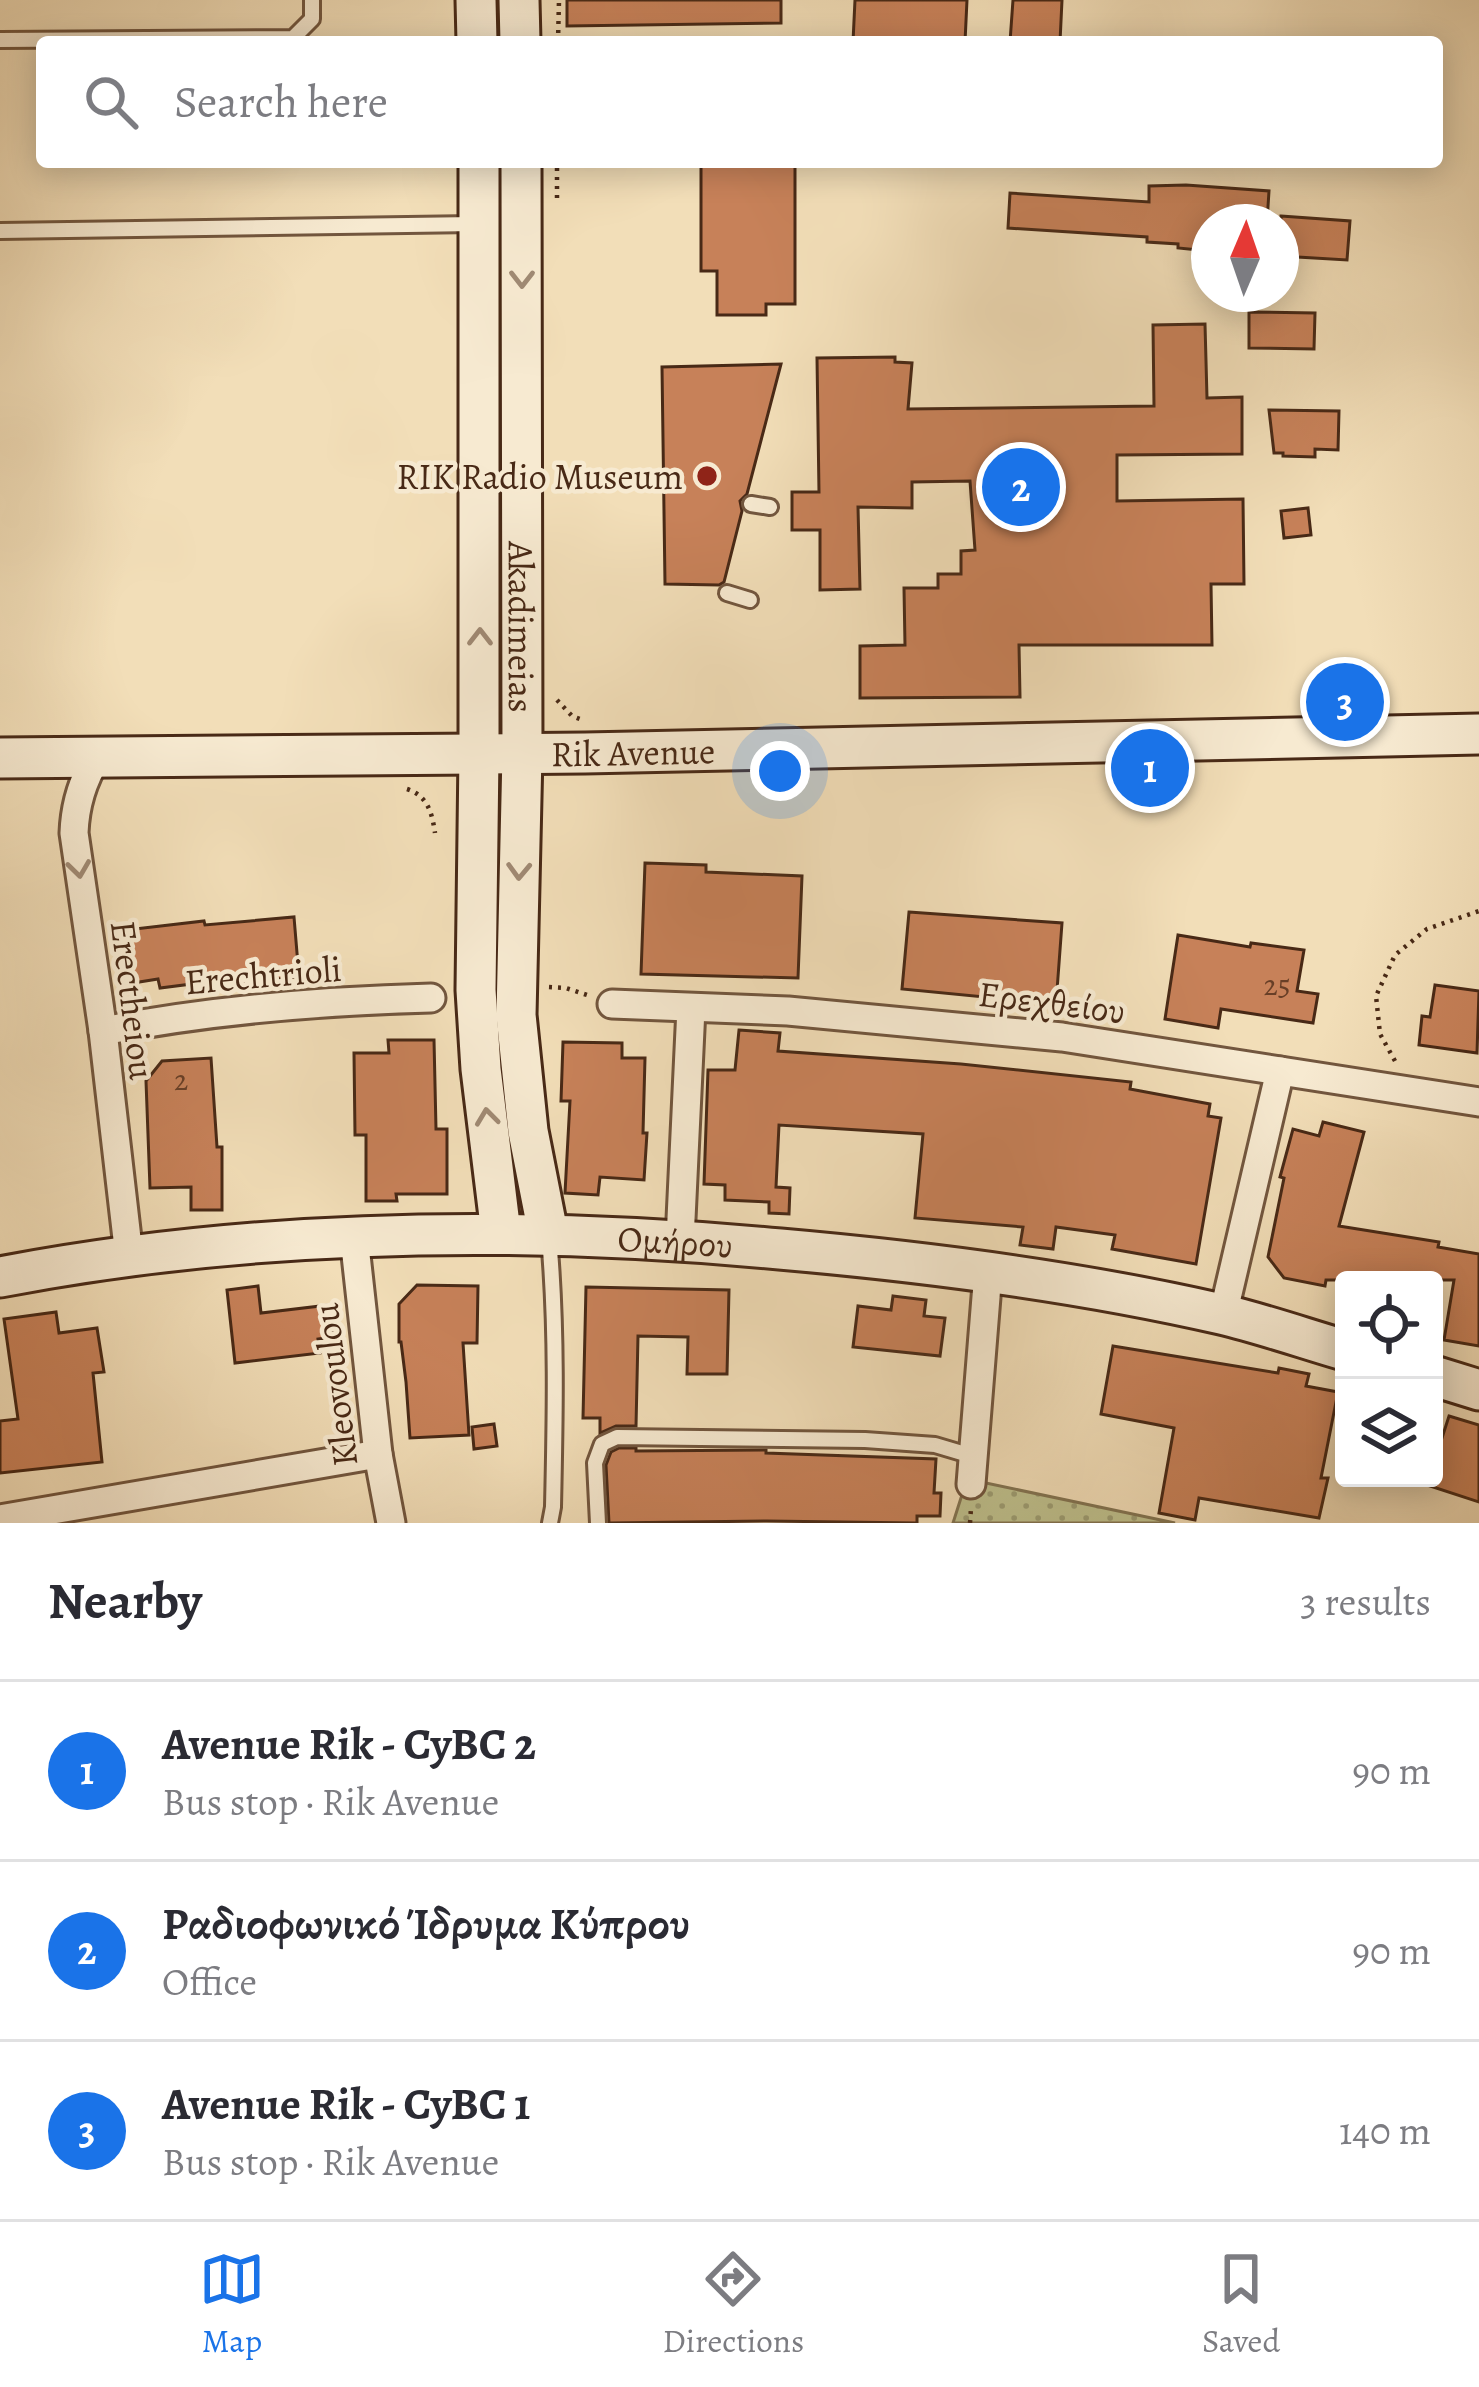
<!DOCTYPE html>
<meta charset="utf-8">
<style>
body{margin:0;font-family:Alegreya,serif;background:#f2f2f3;color:#2b2b33}
.controls{position:absolute;right:36px;bottom:36px;display:grid;overflow:hidden;border-radius:12px;box-shadow:0 6px 30px #0003}
.controls button{width:108px;height:108px;display:grid;place-items:center;padding:0;border:0;border-bottom:3px solid #e1e1e2;background:#fff;color:#2b2b33;font:60px sans-serif}
.compass{position:absolute;left:1191px;top:204px;width:108px;height:108px;border-radius:50%;background:#fff;box-shadow:0 6px 30px #0003;rotate:2deg}
.you{position:absolute;left:780px;top:771px;width:42px;height:42px;margin:-30px;border:9px solid #fff;border-radius:50%;background:#1a73e8;box-shadow:0 0 0 18px #1a73e833}
.badge{display:grid;place-items:center;width:78px;height:78px;border-radius:50%;background:#1a73e8;color:#fff;font-size:39px;font-weight:700}
.pin{position:absolute;translate:-50% -50%;border:6px solid #fff;box-shadow:0 3px 12px #0006}
.list{margin:0;padding:0;list-style:none}
h2{display:flex;justify-content:space-between;align-items:center;height:156px;margin:0;padding:0 48px;font-size:51px}
h2 small{font-size:39px;font-weight:400;color:#7c7c81}
.list li{display:grid;grid-template-columns:78px 1fr auto;gap:36px;align-items:center;box-sizing:border-box;height:180px;padding:0 48px;border-top:3px solid #e1e1e2}
.list b{display:block;font-size:45px;white-space:nowrap}
.list p{margin:0;font-size:39px;white-space:nowrap;color:#7c7c81}
.list em{font-size:39px;font-style:normal;color:#7c7c81}
.icon{flex:none;width:66px;height:66px;fill:none;stroke:currentColor;stroke-width:2;stroke-linecap:round;stroke-linejoin:round}
.map{position:relative;flex:none;width:1479px;height:1523px;overflow:hidden}
.search{position:absolute;background:#fff;box-shadow:0 6px 30px #0003;left:36px;right:36px;top:36px;height:132px;display:flex;align-items:center;gap:30px;box-sizing:border-box;padding:0 42px;border-radius:12px;color:#7c7c81;font-size:45px}
.sheet{height:696px;background:#fff}
nav{display:flex;justify-content:space-around;align-items:center;box-sizing:border-box;height:168px;border-top:3px solid #e1e1e2;background:#fff;font-size:33px;color:#7c7c81}
nav a{display:grid;justify-items:center;gap:6px}
nav .on{color:#1a73e8}
.map>svg:first-child{display:block}
</style>
<div class="map">
<svg width="1479" height="1523" viewBox="0 0 1479 1523">
<defs>
<pattern id="park-dots" width="8" height="8" patternUnits="userSpaceOnUse" patternTransform="scale(3)"><rect width="8" height="8" fill="#bec08d"/><path d="M2 2h.1M6 6h.1" fill="none" stroke="#9c9c72" stroke-width="1.8" stroke-linecap="round"/></pattern>
</defs>
<rect width="100%" height="100%" fill="#f2deb8"/>
<filter id="stains"><feTurbulence type="fractalNoise" baseFrequency=".00167" numOctaves="4"/><feColorMatrix values="0 0 0 0 .2 0 0 0 0 .09 0 0 0 0 .02 0 0 0 .5 -.17"/></filter>
<radialGradient id="worn" r=".72"><stop offset=".6" stop-color="#630" stop-opacity="0"/><stop offset="1" stop-color="#630" stop-opacity=".3"/></radialGradient>
<polygon fill="url(#park-dots)" stroke="#837452" stroke-width="3" points="967,1479 1175,1523 953,1523"/>
<g fill="#c78159" stroke="#482916" stroke-width="3">
<polygon points="567,0 781,0 781,23 567,26"/>
<polygon points="855,0 967,0 965,42 853,42"/>
<polygon points="1013,0 1062,0 1060,42 1010,42"/>
<polygon points="701,162 795,162 795,304 766,304 766,315 717,315 717,271 701,271"/>
<polygon points="1186,185 1269,191 1267,222 1209,222 1209,251 1178,248 1178,244 1147,242 1147,237 1008,228 1010,193 1149,202 1149,186"/>
<polygon points="1281,216 1350,221 1347,260 1281,256"/>
<polygon points="1249,312 1315,313 1314,349 1249,348"/>
<polygon points="1205,324 1207,398 1242,397 1242,454 1117,455 1117,501 1243,499 1244,584 1211,584 1212,645 1019,645 1020,697 860,698 860,646 905,645 904,588 938,588 938,574 961,574 961,551 975,550 970,481 912,482 912,508 858,507 860,589 820,590 820,530 792,530 792,492 819,492 817,358 895,357 895,362 912,363 908,409 1154,406 1153,325"/>
<polygon points="781,364 747,494 740,501 742,511 724,582 719,585 665,584 662,367"/>
<polygon points="1269,410 1339,411 1338,450 1315,449 1315,457 1283,456 1283,453 1274,453"/>
<polygon points="1308,508 1311,535 1284,538 1281,511"/>
<polygon points="645,863 706,865 706,872 802,876 798,978 641,974"/>
<polygon points="909,912 1062,923 1056,1004 902,989"/>
<polygon points="294,917 299,977 231,983 231,979 160,988 158,979 133,983 126,930 204,921 205,925"/>
<polygon points="1178,935 1250,947 1251,943 1304,950 1297,991 1318,994 1313,1023 1221,1009 1218,1028 1165,1019"/>
<polygon points="1435,985 1479,991 1477,1053 1419,1045 1422,1016 1430,1017"/>
<polygon points="739,1030 780,1033 778,1051 961,1064 1131,1082 1130,1089 1210,1104 1208,1116 1221,1118 1196,1264 1112,1249 1115,1235 1056,1227 1053,1249 1020,1245 1023,1227 915,1218 923,1134 779,1125 776,1187 790,1188 789,1214 769,1213 769,1202 725,1200 725,1185 704,1184 708,1070 735,1070"/>
<polygon points="388,1040 434,1040 436,1129 447,1129 447,1194 396,1194 397,1201 366,1201 366,1135 355,1135 354,1053 389,1053"/>
<polygon points="563,1042 622,1043 622,1058 645,1058 643,1133 647,1133 644,1180 600,1177 598,1195 565,1193 570,1101 561,1101"/>
<polygon points="211,1058 217,1147 222,1147 222,1210 191,1210 191,1187 150,1188 146,1081 162,1061"/>
<polygon points="1323,1122 1364,1132 1339,1226 1439,1242 1438,1247 1479,1254 1479,1346 1444,1340 1454,1280 1326,1280 1325,1286 1284,1278 1268,1257 1284,1178 1280,1177 1293,1129 1319,1136"/>
<polygon points="417,1285 478,1286 477,1343 463,1343 469,1435 410,1438 406,1382 401,1342 399,1342 399,1304"/>
<polygon points="258,1286 261,1313 329,1305 333,1337 318,1339 320,1353 235,1363 227,1290"/>
<polygon points="586,1287 729,1290 727,1374 687,1374 688,1337 638,1336 636,1426 616,1426 600,1433 600,1418 583,1418"/>
<polygon points="893,1296 926,1300 924,1316 945,1318 940,1356 853,1347 858,1306 891,1310"/>
<polygon points="56,1312 59,1333 97,1328 104,1372 93,1373 102,1462 0,1473 0,1421 18,1419 4,1319"/>
<polygon points="1113,1346 1278,1373 1279,1368 1309,1374 1306,1386 1338,1392 1321,1478 1328,1478 1319,1518 1199,1498 1195,1520 1159,1513 1174,1428 1101,1414"/>
<polygon points="1449,1416 1479,1425 1479,1502 1427,1485 1429,1478 1434,1478 1434,1463"/>
<polygon points="494,1424 497,1446 474,1449 472,1427"/>
<polygon points="619,1448 636,1448 636,1451 766,1450 766,1453 936,1459 934,1493 941,1493 940,1516 917,1516 917,1523 767,1521 609,1523 606,1465 611,1452"/>
</g>
<g fill="none" stroke-linecap="round" stroke-linejoin="round">
<g stroke="#72563e" stroke-width="20">
<g id="lane">
<polyline points="0,40 293,38 312,19 312,0"/>
<polyline points="0,231 475,224"/>
<polyline points="751,504 770,507"/>
<polyline points="727,593 750,600"/>
<path d="M549,1238C557,1328 555,1417 553,1507L550,1523"/>
<polyline points="598,1523 595,1463 602,1444 617,1437 865,1440 935,1445 972,1456"/>
</g>
</g>
<g stroke="#72563e" stroke-width="33">
<g id="street">
<path d="M97,757C82,781 75,805 74,833L103,1031L129,1256"/>
<polyline points="612,1004 788,1011 1062,1037 1479,1102"/>
<path d="M103,1031C210,1010 321,1001 431,998"/>
<polyline points="354,1237 378,1454 391,1523"/>
<polyline points="680,1240 691,1008"/>
<polyline points="1223,1315 1280,1071"/>
<polyline points="971,1484 988,1272"/>
<polyline points="0,1519 378,1454"/>
</g>
</g>
<g stroke="#482916" stroke-width="45">
<g id="secondary">
<polyline points="476,0 477,42"/>
<polyline points="519,0 520,42"/>
<polyline points="479,162 479,754 476,990 481,1069 501,1233"/>
<path id="s1" d="M521,162L522,754L516,1015L528,1131L548,1233"/>
<path id="s2" d="M0,758L585,753L1479,734"/>
<path id="s3" d="M0,1277C256,1228 521,1225 780,1249C928,1262 1077,1281 1221,1314C1263,1324 1303,1338 1344,1350"/>
<polyline points="1434,1376 1479,1390"/>
</g>
</g>
<g stroke="#482916" stroke-width="4.5" stroke-dasharray="3 6" stroke-linecap="butt">
<polyline points="558,42 559,0"/>
<polyline points="557,198 557,162"/>
<polyline points="557,700 572,716 580,719"/>
<path d="M407,789C428,796 432,813 435,833"/>
<polyline points="549,987 566,988 590,996"/>
<polyline points="1395,1061 1380,1034 1376,996 1395,955 1427,929 1479,911"/>
<polyline points="970,1523 971,1508"/>
</g>
<use href="#lane" stroke="#f7ead1" stroke-width="14"/>
<use href="#street" stroke="#f7ead1" stroke-width="27"/>
<use href="#secondary" stroke="#f7ead1" stroke-width="39"/>
</g>
<defs><path id="oneway-chevron" d="M-2-3.5L2.5 0L-2 3.5" fill="none" stroke-width="1.6" stroke-linecap="round" stroke-linejoin="round" transform="scale(3)"/></defs>
<g stroke="#a08a74">
<use href="#oneway-chevron" transform="translate(522 279) rotate(90)"/>
<use href="#oneway-chevron" transform="translate(480 637) rotate(-90)"/>
<use href="#oneway-chevron" transform="translate(79 869) rotate(82)"/>
<use href="#oneway-chevron" transform="translate(519 871) rotate(92)"/>
<use href="#oneway-chevron" transform="translate(487 1117) rotate(-97)"/>
</g>
<circle fill="#8f2418" stroke="#f7ead1" stroke-width="4.5" cx="707" cy="476" r="12"/>
<g text-anchor="middle" dominant-baseline="central" stroke-width="9" stroke-linejoin="round" paint-order="stroke">
<g font-size="30" fill="#683f27">
<text x="1277" y="985">25</text>
<text x="181" y="1080">2</text>
</g>
<g font-size="36" fill="#482916" stroke="#f7ead1" text-anchor="end">
<text x="683" y="476">RIK Radio Museum</text>
</g>
<g font-size="36" fill="#482916" stroke="#f7ead1">
<text stroke="none"><textPath href="#s1" startOffset="465">Akadimeias</textPath></text>
<text stroke="none"><textPath href="#s2" startOffset="633">Rik Avenue</textPath></text>
<text transform="translate(263 975) rotate(-5)">Erechtrioli</text>
<text transform="translate(133 1000) rotate(83)">Erectheiou</text>
<text transform="translate(1052 1002) rotate(7)">Ερεχθείου</text>
<text stroke="none"><textPath href="#s3" startOffset="678">Ομήρου</textPath></text>
<text transform="translate(335 1385) rotate(-97)">Kleovoulou</text>
</g>
</g>
<rect width="100%" height="100%" filter="url(#stains)"/>
<rect width="100%" height="100%" fill="url(#worn)"/>
</svg>
<div class="controls">
<button><svg class="icon" aria-label="locate" viewBox="0 0 24 24"><circle cx="12" cy="12" r="6"/><path d="M12 2v4M12 18v4M2 12h4M18 12h4"/></svg></button>
<button><svg class="icon" aria-label="layers" viewBox="0 0 24 24"><path d="M12 4l9 5-9 5-9-5zM3 14l9 5 9-5"/></svg></button>
</div>
<svg class="compass" viewBox="-18 -18 36 36"><path d="M0-13l5 13h-10z" fill="#e53935"/><path d="M0 13l5-13h-10z" fill="#7c7c81"/></svg>
<div class="you"></div>
<div class="pin badge" style="left:1150px;top:768px">1</div>
<div class="pin badge" style="left:1021px;top:487px">2</div>
<div class="pin badge" style="left:1345px;top:702px">3</div>
<div class="search"><svg class="icon" aria-label="search" viewBox="0 0 24 24"><circle cx="10" cy="10" r="6"/><path d="M15 15l6 6"/></svg>Search here</div>
</div>
<section class="sheet">
<h2>Nearby<small>3 results</small></h2>
<ul class="list">
<li><span class="badge">1</span><div><b>Avenue Rik - CyBC 2</b><p>Bus stop · Rik Avenue</p></div><em>90 m</em></li>
<li><span class="badge">2</span><div><b>Ραδιοφωνικό Ίδρυμα Κύπρου</b><p>Office</p></div><em>90 m</em></li>
<li><span class="badge">3</span><div><b>Avenue Rik - CyBC 1</b><p>Bus stop · Rik Avenue</p></div><em>140 m</em></li>
</ul>
</section>
<nav>
<a class="on"><svg class="icon" aria-label="map" viewBox="0 0 24 24"><path d="M3 6l6-2 6 2 6-2v14l-6 2-6-2-6 2zM9 4v14M15 6v14"/></svg>Map</a>
<a><svg class="icon" aria-label="directions" viewBox="0 0 24 24"><path d="M12 3l9 9-9 9-9-9zM9 14v-3h6M13 9l2 2-2 2"/></svg>Directions</a>
<a><svg class="icon" aria-label="saved" viewBox="0 0 24 24"><path d="M7 4h10v16l-5-4-5 4z"/></svg>Saved</a>
</nav>
